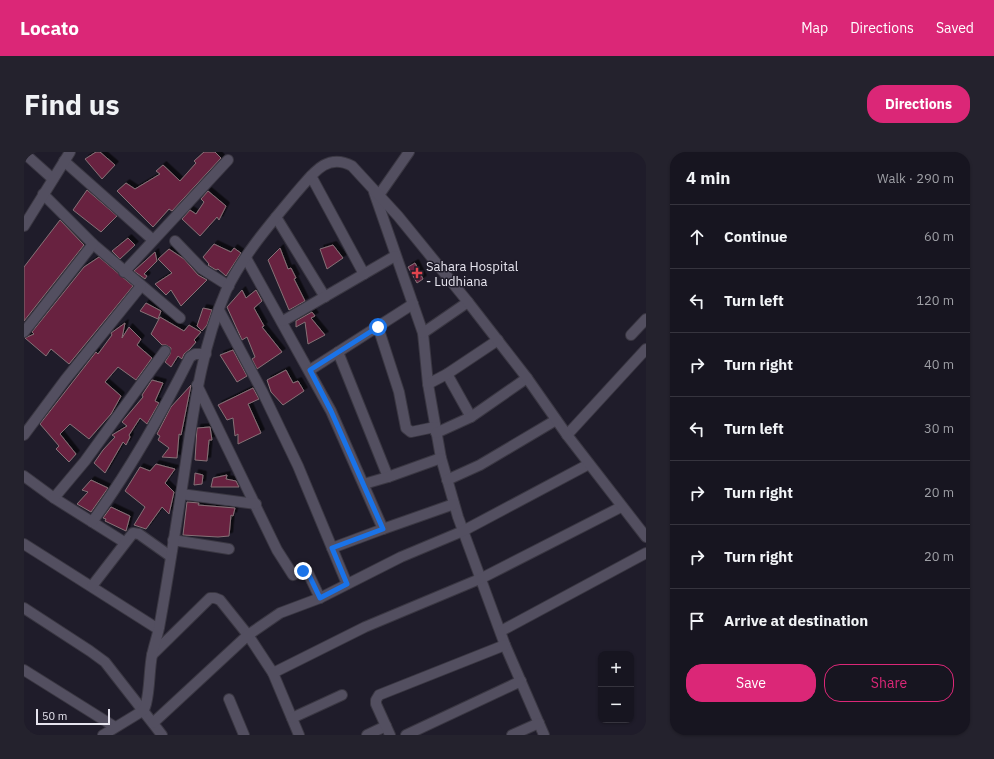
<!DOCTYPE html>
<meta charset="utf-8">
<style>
body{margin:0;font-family:"IBM Plex Sans",sans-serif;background:#24222d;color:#f1f3f6}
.controls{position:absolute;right:12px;bottom:12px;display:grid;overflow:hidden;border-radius:8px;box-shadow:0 1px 3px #0004}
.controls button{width:36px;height:36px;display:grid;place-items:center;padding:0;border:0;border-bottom:1px solid #36343e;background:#171520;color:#f1f3f6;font:20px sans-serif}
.scale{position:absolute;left:12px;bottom:10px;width:74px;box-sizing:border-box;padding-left:4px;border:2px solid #e6e4ee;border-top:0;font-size:11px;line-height:14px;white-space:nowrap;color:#e6e4ee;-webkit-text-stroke:3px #1f1c2a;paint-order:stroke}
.stop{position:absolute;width:12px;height:12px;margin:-9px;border:3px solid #1a73e8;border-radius:50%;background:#fff}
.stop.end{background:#1a73e8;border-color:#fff;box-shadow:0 1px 4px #0008}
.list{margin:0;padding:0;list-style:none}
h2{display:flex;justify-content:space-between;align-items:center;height:52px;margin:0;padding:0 16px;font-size:17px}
h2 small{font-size:13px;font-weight:400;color:#9e9fa5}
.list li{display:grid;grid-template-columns:26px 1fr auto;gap:12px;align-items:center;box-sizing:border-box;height:64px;padding:0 16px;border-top:1px solid #36343e}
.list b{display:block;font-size:15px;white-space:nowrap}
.list em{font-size:13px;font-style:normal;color:#9e9fa5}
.actions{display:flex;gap:8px;padding:12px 16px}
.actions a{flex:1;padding:9px 0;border:1px solid #db2777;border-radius:16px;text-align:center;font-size:14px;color:#db2777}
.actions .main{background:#db2777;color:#fff}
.icon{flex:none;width:22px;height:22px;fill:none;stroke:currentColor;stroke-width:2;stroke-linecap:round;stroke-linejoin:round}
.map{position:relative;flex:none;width:622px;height:583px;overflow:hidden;border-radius:16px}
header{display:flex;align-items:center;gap:24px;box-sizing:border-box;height:56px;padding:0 20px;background:#db2777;color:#fff}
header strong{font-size:19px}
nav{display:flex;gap:22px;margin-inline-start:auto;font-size:14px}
.intro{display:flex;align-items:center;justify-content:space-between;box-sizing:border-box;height:96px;padding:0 24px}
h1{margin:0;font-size:28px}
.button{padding:10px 18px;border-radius:16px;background:#db2777;color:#fff;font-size:14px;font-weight:700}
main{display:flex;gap:24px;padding:0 24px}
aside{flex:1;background:#171520;border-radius:16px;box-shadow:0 1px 3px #0004}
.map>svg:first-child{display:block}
</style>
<header>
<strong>Locato</strong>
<nav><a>Map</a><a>Directions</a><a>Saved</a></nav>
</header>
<div class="intro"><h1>Find us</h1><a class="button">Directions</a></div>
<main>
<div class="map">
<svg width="622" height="583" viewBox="0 0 622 583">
<defs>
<filter id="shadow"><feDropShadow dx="3.5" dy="-3.5" stdDeviation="0" flood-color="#0009"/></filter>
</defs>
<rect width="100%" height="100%" fill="#1f1c2a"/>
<g fill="#68223f" stroke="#867177" filter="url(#shadow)">
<polygon points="72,0 76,0 91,13 78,27 61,7"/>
<polygon points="180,0 191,0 197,6 148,59 145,57 129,75 93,39 102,31 111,37 136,22 132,19 139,13 156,29 172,11 170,9"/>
<polygon points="63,38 93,64 77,80 49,58"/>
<polygon points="184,39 202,54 195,68 193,65 176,84 158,67 166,58 172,62 180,50 177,47"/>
<polygon points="36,68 60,93 0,169 0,115"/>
<polygon points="104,86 111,93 96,107 88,99"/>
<polygon points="190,92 207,100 210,96 217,101 202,124 194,117 192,118 184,113 185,112 179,105"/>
<polygon points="309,93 319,106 303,117 296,97"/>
<polygon points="256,96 264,117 267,116 272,126 270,127 281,149 265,158 244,108"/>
<polygon points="145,97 160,107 174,123 183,128 157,154 147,138 142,143 131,132 148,121 134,107"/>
<polygon points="131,100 133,109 120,122 123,124 121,127 110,119"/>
<polygon points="75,105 109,134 45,212 27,197 22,204 1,186 10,182 8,180 60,115"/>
<polygon points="391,111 399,127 393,131 384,115"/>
<polygon points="218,138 222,146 232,138 238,149 230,156 240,174 238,175 258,200 233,217 228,207 231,205 223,185 218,188 203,155"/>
<polygon points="122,151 137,159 134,167 116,159"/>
<polygon points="179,156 188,158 183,173 178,179 173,174"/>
<polygon points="288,160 291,164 287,166 301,183 284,192 281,170 272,175 272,169"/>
<polygon points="136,165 160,179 165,173 177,180 170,188 172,190 166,197 160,202 158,207 154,204 147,215 141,210 146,202 147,196 142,193 138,193 127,182"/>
<polygon points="101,171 98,186 105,175 117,187 113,193 128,206 112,228 94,215 81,230 97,244 87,262 65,287 46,272 36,282 52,302 45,310 32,297 35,294 16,272 72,200 74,202 88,183 87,181"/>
<polygon points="209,198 223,224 213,230 196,203"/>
<polygon points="262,218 269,231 274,229 280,239 259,253 247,240 243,228"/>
<polygon points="128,228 139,231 131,249 135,251 123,272 116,266 105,283 106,285 102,293 99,290 81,321 70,311 79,298 91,285 88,283 103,274 98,270 119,245 118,243"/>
<polygon points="167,233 157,283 155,282 153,306 138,305 145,296 134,288 136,284 133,282 147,255"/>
<polygon points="229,236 235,247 224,252 237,281 214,292 214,282 211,284 209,266 203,268 194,253"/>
<polygon points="186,275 188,288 185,288 183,309 171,308 173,276"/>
<polygon points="132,312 151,317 141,331 150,340 145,362 138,355 122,377 110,373 121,355 101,339 116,315 126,319"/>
<polygon points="171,321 179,323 178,332 170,333"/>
<polygon points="203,323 202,327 212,329 215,335 187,335 189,326"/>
<polygon points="67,328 84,336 67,360 53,352 64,340 58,338"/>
<polygon points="163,350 175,351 174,353 211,356 209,364 207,363 205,384 194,385 159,383"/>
<polygon points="87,355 106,364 102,379 81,369 82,367 79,366"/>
</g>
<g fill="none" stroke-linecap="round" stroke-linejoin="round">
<g stroke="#3a3742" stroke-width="12">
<g id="minor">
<polyline points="0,1 29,27"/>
<polyline points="40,9 129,88"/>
<polyline points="287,24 340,122"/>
<polyline points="350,40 399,181 404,232 417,306 434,365 481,493 520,583"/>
<polyline points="19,42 69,92 156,166"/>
<polyline points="355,43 385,0"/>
<polyline points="252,65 301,145"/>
<polyline points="0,74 46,0"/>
<polyline points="151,89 178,117 205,134"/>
<polyline points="222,106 307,259 359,377 430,352"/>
<polyline points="100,120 204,8"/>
<polyline points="195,158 238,239 274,314 323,432"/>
<polyline points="259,169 371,104"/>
<polyline points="354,175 375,240 382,276 387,280 411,275"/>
<polyline points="0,180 69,92"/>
<polyline points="399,181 444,150"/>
<polyline points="607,183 622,167"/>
<polyline points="314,200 364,325"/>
<polyline points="286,218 389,152"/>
<polyline points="423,222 447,265"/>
<polyline points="404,232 423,222 474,188"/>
<polyline points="173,233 253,398 269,423 279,419 284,421 296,446"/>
<polyline points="412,281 447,265 503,226"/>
<polyline points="0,283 41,228 117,134"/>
<polyline points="543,283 622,197"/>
<polyline points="0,324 30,346 100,390"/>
<polyline points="423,328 456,313 532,268"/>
<polyline points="340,332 364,325 417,306"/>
<polyline points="157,342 232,352"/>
<polyline points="30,346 61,309 141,199"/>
<path d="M68,370C106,318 137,263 166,205L171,202H182"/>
<polyline points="149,388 205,397"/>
<polyline points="0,392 134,477"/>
<polyline points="308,396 359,377"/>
<polyline points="68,434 109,381 115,382 146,404"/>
<polyline points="0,456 66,499 81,510 138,583"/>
<polyline points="477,479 622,401"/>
<polyline points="128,503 186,446 191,446 196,448 224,483 249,521 341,475 458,426 597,355"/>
<polyline points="0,518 91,575"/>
<polyline points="249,521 275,583"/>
<polyline points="205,547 220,583"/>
<polyline points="268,566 318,543"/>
<polyline points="129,571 224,483 256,461 296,446 377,405 439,379 565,312"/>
<polyline points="0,583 1,583"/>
<path d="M79,583L120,558L122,552C126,536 125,519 128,503C130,494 133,485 135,476C143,432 150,387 157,342C168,274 174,203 202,139C219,103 247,71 272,41C288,23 302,0 328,14L374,64L444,150L503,226L543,283L622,385"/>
<polyline points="343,583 362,574"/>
<polyline points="366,583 352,552 352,548 355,543 481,493"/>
<polyline points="382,583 497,529"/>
<polyline points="488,583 515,571"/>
</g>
</g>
<use href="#minor" stroke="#534f60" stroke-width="10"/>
</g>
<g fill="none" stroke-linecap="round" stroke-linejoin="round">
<polyline stroke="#1a73e8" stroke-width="5" points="279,419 284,421 296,446 323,432 308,396 359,377 307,259 286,218 354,175"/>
</g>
<path fill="#e0444e" stroke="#1f1c2a" stroke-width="1.5" d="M391 115h4v4h4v4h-4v4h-4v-4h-4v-4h4z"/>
<g text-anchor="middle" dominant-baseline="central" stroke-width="3" stroke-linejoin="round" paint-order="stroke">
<g font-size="13" fill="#e6e4ee" stroke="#1f1c2a" text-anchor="start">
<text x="402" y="114">Sahara Hospital<tspan x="402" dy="15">- Ludhiana</tspan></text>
</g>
</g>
</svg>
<div class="controls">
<button>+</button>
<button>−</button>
</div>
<div class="scale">50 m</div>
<div class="stop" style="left:354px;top:175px"></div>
<div class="stop end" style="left:279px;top:419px"></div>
</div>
<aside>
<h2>4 min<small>Walk · 290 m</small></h2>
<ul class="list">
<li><svg class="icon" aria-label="ahead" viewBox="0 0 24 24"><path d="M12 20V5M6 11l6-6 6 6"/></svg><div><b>Continue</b></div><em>60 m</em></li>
<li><svg class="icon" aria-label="left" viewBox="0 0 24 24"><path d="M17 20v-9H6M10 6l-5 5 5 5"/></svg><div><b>Turn left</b></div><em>120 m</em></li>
<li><svg class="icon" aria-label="right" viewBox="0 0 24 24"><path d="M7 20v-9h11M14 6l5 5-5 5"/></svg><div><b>Turn right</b></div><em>40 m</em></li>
<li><svg class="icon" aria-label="left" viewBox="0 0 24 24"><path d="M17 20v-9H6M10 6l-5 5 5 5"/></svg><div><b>Turn left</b></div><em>30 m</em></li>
<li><svg class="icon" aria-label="right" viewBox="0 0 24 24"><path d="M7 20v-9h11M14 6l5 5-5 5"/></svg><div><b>Turn right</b></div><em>20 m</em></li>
<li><svg class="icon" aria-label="right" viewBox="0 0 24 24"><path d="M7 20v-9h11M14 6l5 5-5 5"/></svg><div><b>Turn right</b></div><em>20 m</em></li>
<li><svg class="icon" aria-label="arrive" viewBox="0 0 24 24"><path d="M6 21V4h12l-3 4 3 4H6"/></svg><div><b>Arrive at destination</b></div></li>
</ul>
<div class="actions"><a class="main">Save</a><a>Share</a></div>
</aside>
</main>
